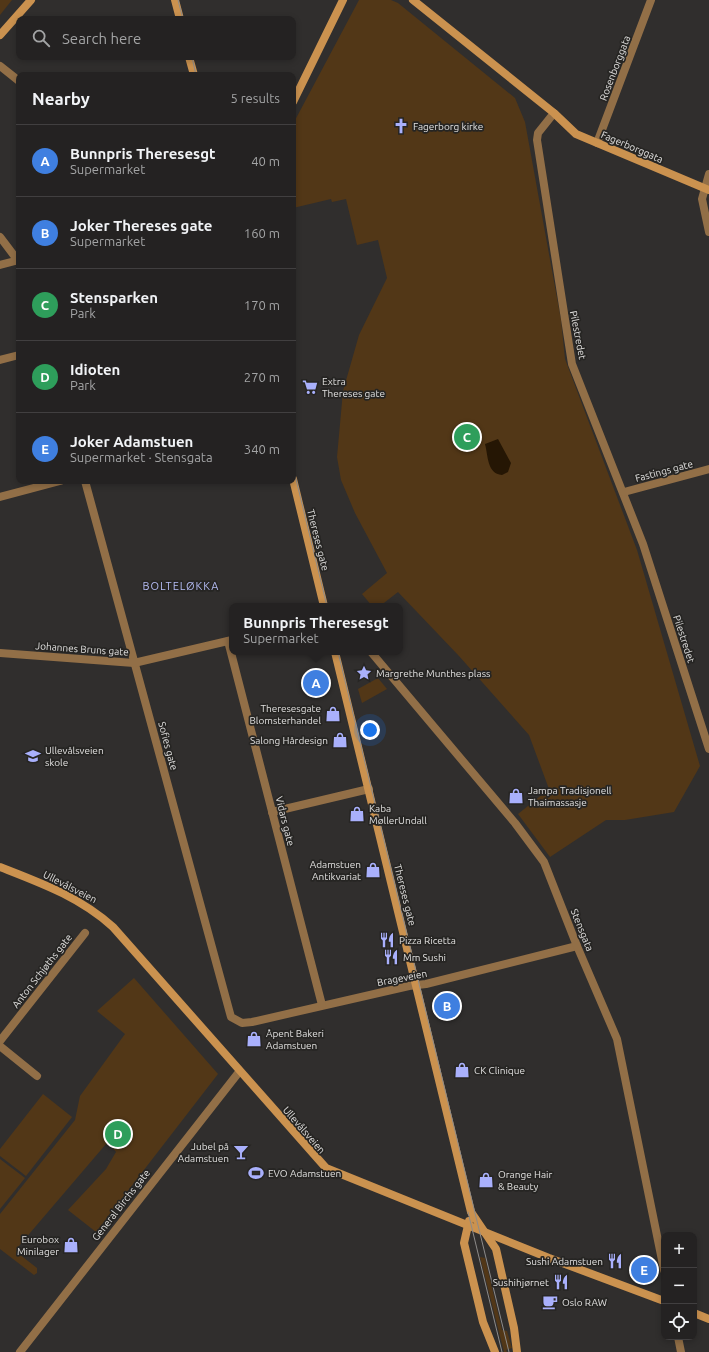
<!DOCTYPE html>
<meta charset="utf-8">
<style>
body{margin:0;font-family:Ubuntu,sans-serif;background:#2c2a2a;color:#f1f3f6}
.controls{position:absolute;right:12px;bottom:12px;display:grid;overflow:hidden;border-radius:8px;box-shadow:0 2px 6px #0003}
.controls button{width:36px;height:36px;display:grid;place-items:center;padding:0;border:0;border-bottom:1px solid #413f40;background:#242222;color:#f1f3f6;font:20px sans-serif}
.you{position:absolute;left:370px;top:730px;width:14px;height:14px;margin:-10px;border:3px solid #fff;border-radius:50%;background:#1a73e8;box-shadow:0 0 0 6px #1a73e833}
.badge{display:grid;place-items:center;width:26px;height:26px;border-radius:50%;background:#bca0f2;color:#fff;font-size:13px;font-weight:700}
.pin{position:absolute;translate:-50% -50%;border:2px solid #fff;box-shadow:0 1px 4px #0006}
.popup{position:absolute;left:229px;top:603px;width:174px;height:52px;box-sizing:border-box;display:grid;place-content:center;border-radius:8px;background:#242222;filter:drop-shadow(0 1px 3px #0005);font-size:13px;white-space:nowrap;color:#a3a4a5}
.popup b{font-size:15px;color:#f1f3f6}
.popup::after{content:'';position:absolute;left:50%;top:100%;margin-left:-8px;border:8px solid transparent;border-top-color:#242222}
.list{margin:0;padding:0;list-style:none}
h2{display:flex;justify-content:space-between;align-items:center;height:52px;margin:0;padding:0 16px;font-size:17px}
h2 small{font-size:13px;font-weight:400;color:#a3a4a5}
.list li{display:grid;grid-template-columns:26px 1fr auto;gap:12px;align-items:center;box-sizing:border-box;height:72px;padding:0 16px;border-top:1px solid #413f40}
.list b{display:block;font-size:15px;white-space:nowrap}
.list p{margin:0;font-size:13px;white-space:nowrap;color:#a3a4a5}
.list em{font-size:13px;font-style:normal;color:#a3a4a5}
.icon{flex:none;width:22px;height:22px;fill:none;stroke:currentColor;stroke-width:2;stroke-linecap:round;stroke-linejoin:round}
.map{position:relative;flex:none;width:709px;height:1352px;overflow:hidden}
.search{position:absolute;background:#242222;box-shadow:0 2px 6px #0003;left:16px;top:16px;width:280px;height:44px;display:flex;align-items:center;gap:10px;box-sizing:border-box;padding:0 14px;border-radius:8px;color:#a3a4a5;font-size:15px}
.panel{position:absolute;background:#242222;box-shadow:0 2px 6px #0003;left:16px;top:72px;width:280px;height:412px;border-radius:8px}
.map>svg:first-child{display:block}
</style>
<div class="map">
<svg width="709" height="1352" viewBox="0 0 709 1352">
<rect width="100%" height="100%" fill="#302e2d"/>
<g fill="#523717">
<polygon points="0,0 12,0 0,15"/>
<polygon points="359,0 391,0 398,3 515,98 525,122 561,320 565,359 637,550 700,766 674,812 625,820 606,820 550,857 518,814 549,789 529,735 459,656 398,592 380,606 372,606 362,594 387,573 355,513 341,480 337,457 343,391 359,335 387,278 378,240 357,245 346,199 332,202 331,199 293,208 293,124"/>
<polygon points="378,678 387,689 362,703 358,689"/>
<polygon points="134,978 218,1074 96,1232 68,1210 106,1169 116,1152 112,1147 106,1144 18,1247 19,1254 37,1268 37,1273 34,1275 0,1249 0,1214 75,1120 80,1096 125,1034 97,1011"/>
<polygon points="43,1094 72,1117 26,1176 0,1156 0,1149"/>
<polygon points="0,1159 25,1178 0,1209"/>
<polygon points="480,1257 485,1258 502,1330 507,1331 512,1348 506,1350 507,1352 504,1352"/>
</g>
<path fill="#251604" d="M498,439L511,463L508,472L502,475C487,474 488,455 485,444Z"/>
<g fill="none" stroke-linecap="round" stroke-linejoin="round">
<g stroke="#926f47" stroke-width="8">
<polyline points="0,66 19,81"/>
<polyline points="554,113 538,133 537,140 572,364 643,544 709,749"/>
<polyline points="597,143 651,0"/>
<polyline points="709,174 702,199 709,232"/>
<polyline points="0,237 19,262"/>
<polyline points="0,265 19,260"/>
<polyline points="0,360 19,355"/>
<polyline points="85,481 231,1017 242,1023 252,1022 409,986 426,984 577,946"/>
<polyline points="624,492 709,469"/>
<polyline points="0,497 60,481"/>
<polyline points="228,641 322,1005"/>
<polyline points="371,652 515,823 544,862 577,946 617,1039 664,1270"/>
<polyline points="0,653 134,663 232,640"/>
<polyline points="272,812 369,789"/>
<polyline points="0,1041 85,933"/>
<polyline points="0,1046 37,1076"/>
<polyline points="678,1337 681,1352"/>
<polyline points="20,1352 239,1072"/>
</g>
<g stroke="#cb924f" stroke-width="8">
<polyline points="175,0 180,19"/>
<polyline points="413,0 554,113 576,134 709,190"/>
<polyline points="0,35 31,0"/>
<polyline points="189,57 194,75"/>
<polyline points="293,102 343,0"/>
<polyline points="293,479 324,606"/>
<polyline points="335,652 471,1212 496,1249 514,1328 517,1352"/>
<path d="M0,867C41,883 80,897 113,927L326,1168L549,1258L664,1301"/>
<polyline points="469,1221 464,1243 483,1322 495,1352"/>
<polyline points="694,1313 709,1319"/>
</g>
<g stroke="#8d8b8a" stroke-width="1">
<polyline points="178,0 183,19"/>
<polyline points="192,57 196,75"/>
<polyline points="293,467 327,606"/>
<polyline points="338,652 509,1352"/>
<polyline points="468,1212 502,1352"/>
</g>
</g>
<defs>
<g id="church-bare" transform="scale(1.2)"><path d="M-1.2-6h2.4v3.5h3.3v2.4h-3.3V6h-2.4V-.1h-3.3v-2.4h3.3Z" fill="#a9b0fc" stroke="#262523" stroke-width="2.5" paint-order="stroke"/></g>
<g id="supermarket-bare" transform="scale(1.2)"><path d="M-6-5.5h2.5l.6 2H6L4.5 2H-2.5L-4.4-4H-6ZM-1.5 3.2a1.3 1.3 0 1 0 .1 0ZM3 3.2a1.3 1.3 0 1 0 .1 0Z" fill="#a9b0fc" stroke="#262523" stroke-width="2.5" paint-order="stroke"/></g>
<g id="sight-bare" transform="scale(1.2)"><path d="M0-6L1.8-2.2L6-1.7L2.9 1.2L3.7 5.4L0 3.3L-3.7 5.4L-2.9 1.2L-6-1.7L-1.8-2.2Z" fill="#a9b0fc" stroke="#262523" stroke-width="2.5" paint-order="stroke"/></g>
<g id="shop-bare" transform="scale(1.2)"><path d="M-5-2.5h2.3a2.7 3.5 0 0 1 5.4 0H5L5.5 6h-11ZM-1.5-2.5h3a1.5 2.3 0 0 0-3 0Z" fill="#a9b0fc" stroke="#262523" stroke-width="2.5" paint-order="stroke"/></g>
<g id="school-bare" transform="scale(1.2)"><path d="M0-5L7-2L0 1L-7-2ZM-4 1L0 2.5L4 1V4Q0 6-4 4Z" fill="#a9b0fc" stroke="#262523" stroke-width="2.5" paint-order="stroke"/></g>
<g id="restaurant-bare" transform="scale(1.2)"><path d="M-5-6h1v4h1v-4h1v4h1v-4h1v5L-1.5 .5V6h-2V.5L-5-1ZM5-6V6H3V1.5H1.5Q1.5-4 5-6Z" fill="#a9b0fc" stroke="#262523" stroke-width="2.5" paint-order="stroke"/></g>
<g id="bar-bare" transform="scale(1.2)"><path d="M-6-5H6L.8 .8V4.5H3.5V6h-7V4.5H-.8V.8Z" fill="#a9b0fc" stroke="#262523" stroke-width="2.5" paint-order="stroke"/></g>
<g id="stadium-bare" transform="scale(1.2)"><path d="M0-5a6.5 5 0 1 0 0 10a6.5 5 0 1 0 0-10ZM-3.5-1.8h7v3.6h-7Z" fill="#a9b0fc" stroke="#262523" stroke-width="2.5" paint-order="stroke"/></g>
<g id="cafe-bare" transform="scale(1.2)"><path d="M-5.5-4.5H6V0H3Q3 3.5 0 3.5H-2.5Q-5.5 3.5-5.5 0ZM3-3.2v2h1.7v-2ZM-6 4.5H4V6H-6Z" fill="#a9b0fc" stroke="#262523" stroke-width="2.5" paint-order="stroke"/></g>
</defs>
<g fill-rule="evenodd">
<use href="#church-bare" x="401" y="126"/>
<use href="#supermarket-bare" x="310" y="387"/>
<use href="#sight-bare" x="364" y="673"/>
<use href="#shop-bare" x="333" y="714"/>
<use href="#shop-bare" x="340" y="740"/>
<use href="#school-bare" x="33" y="756"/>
<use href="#shop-bare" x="516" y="796"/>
<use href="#shop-bare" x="357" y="814"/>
<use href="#shop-bare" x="373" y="870"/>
<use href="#restaurant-bare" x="387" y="940"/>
<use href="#restaurant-bare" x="391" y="957"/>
<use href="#shop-bare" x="254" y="1039"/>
<use href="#shop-bare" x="462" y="1070"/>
<use href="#bar-bare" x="241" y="1152"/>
<use href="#stadium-bare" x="256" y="1173"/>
<use href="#shop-bare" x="486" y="1180"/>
<use href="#shop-bare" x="71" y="1245"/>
<use href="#restaurant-bare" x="615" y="1261"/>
<use href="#restaurant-bare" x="561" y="1282"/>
<use href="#cafe-bare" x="550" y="1302"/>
</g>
<g text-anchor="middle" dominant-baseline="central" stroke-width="3.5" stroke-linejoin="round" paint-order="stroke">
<g font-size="10" fill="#e0dfde" stroke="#262523">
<text transform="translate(615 68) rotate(-69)">Rosenborggata</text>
<text transform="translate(632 147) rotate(23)">Fagerborggata</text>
<text transform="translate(578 335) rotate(79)">Pilestredet</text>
<text transform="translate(664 471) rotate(-15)">Fastings gate</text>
<text transform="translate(318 540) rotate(76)">Thereses gate</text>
<text transform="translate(684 639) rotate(72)">Pilestredet</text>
<text transform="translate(82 649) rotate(4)">Johannes Bruns gate</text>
<text transform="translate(168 746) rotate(75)">Sofies gate</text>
<text transform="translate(285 821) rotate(76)">Vidars gate</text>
<text transform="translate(70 887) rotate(27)">Ullevålsveien</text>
<text transform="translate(405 895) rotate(76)">Thereses gate</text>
<text transform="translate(582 930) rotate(68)">Stensgata</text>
<text transform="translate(42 971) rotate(-52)">Anton Schjøths gate</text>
<text transform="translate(402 978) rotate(-11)">Brageveien</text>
<text transform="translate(304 1130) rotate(49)">Ullevålsveien</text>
<text transform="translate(121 1205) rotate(-52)">General Birchs gate</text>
</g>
<g font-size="10" fill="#e0dfde" stroke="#262523" text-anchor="start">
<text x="413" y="126">Fagerborg kirke</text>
<text x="322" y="381">Extra<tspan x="322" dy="12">Thereses gate</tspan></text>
<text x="376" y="673">Margrethe Munthes plass</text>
<text x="321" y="708" text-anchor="end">Theresesgate<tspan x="321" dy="12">Blomsterhandel</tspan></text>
<text x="328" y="740" text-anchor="end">Salong Hårdesign</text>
<text x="45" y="750">Ullevålsveien<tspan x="45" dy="12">skole</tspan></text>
<text x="528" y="790">Jampa Tradisjonell<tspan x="528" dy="12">Thaimassasje</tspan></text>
<text x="369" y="808">Kaba<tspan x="369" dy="12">MøllerUndall</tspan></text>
<text x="361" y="864" text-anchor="end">Adamstuen<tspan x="361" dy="12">Antikvariat</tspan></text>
<text x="399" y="940">Pizza Ricetta</text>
<text x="403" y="957">Mm Sushi</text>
<text x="266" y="1033">Åpent Bakeri<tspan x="266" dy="12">Adamstuen</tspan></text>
<text x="474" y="1070">CK Clinique</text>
<text x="229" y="1146" text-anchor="end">Jubel på<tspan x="229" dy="12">Adamstuen</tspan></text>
<text x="268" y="1173">EVO Adamstuen</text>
<text x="498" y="1174">Orange Hair<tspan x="498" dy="12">&amp; Beauty</tspan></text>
<text x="59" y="1239" text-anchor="end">Eurobox<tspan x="59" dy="12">Minilager</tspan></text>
<text x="603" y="1261" text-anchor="end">Sushi Adamstuen</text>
<text x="549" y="1282" text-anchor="end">Sushihjørnet</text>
<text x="562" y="1302">Oslo RAW</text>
</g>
<g font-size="11" letter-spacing="1" fill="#b5bcf4" stroke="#262523">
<text x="181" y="586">BOLTELØKKA</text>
</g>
</g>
</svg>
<div class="controls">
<button>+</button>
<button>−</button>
<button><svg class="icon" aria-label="locate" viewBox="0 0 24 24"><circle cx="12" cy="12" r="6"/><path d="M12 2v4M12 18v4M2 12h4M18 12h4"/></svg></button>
</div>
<div class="you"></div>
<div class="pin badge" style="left:316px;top:683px;background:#3f7fe0">A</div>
<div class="popup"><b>Bunnpris Theresesgt</b>Supermarket</div>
<div class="pin badge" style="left:447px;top:1006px;background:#3f7fe0">B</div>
<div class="pin badge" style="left:467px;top:437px;background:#2e9e5b">C</div>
<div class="pin badge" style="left:118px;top:1134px;background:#2e9e5b">D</div>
<div class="pin badge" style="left:644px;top:1270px;background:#3f7fe0">E</div>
<div class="search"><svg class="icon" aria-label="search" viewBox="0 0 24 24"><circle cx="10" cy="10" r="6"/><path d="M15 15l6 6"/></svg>Search here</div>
<section class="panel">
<h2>Nearby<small>5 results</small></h2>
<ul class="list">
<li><span class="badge" style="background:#3f7fe0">A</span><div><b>Bunnpris Theresesgt</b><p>Supermarket</p></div><em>40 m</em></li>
<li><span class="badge" style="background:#3f7fe0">B</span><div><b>Joker Thereses gate</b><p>Supermarket</p></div><em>160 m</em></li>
<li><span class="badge" style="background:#2e9e5b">C</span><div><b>Stensparken</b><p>Park</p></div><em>170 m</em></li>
<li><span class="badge" style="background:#2e9e5b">D</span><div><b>Idioten</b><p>Park</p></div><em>270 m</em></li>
<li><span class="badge" style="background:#3f7fe0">E</span><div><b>Joker Adamstuen</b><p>Supermarket · Stensgata</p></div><em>340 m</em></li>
</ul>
</section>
</div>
